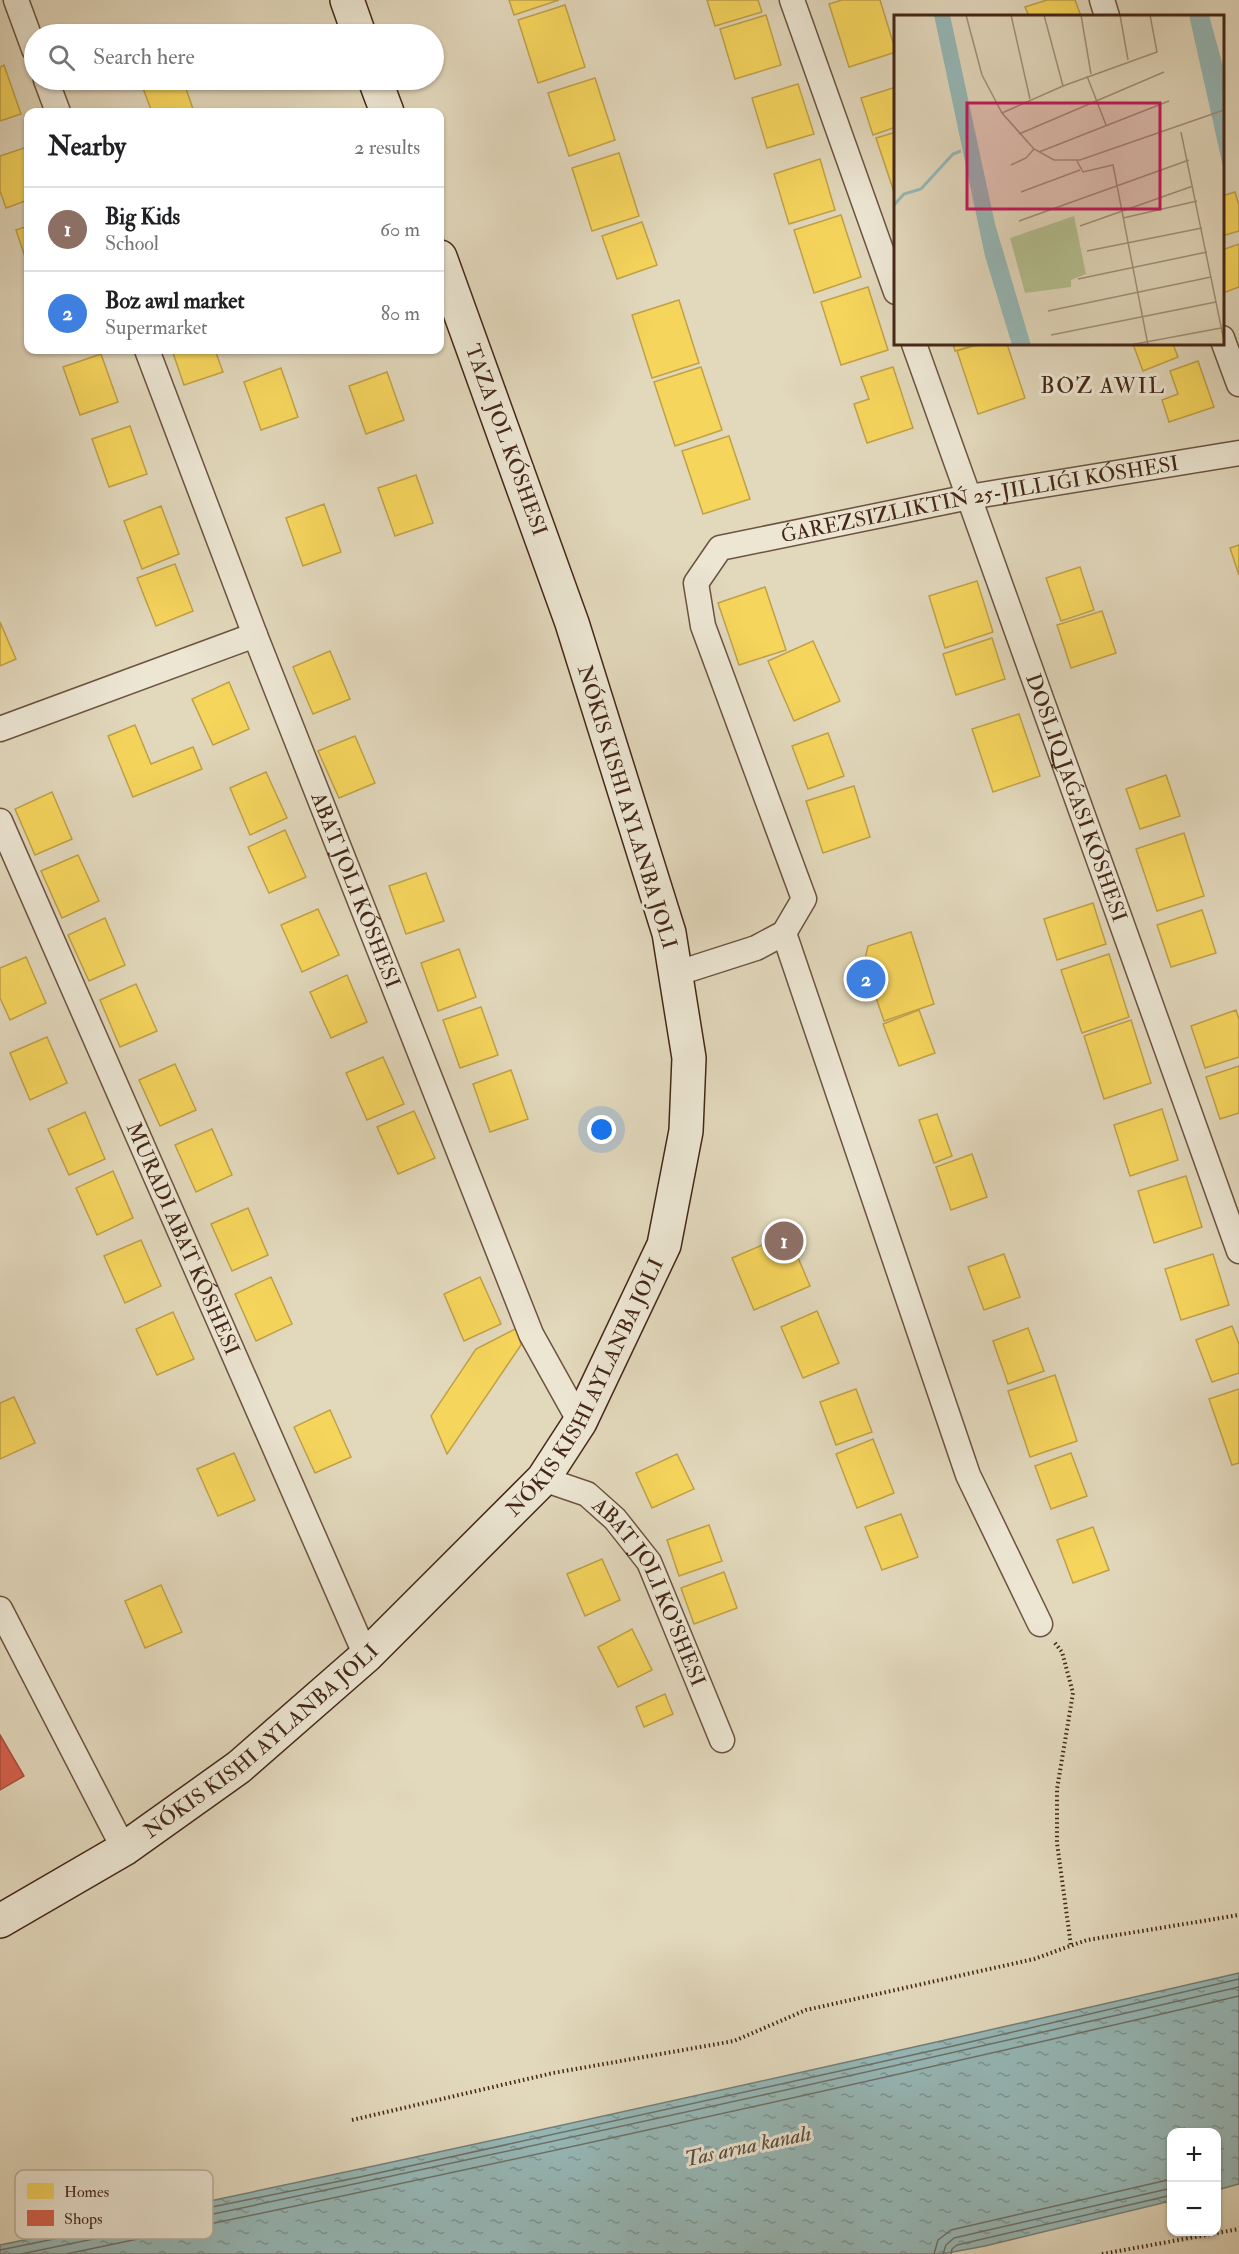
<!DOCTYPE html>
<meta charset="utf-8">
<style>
body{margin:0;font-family:"IM FELL Double Pica",serif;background:#f6f6f6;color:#202124}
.controls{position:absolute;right:18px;bottom:18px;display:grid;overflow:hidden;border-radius:12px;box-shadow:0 2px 4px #0004}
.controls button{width:54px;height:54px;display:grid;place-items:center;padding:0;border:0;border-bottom:2px solid #e0e0e0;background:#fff;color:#202124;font:30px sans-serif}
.you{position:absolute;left:602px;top:1130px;width:21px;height:21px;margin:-15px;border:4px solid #fff;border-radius:50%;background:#1a73e8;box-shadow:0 0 0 9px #1a73e833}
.badge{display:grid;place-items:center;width:39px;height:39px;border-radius:50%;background:#0f766e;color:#fff;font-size:20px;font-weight:700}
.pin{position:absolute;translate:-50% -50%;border:3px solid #fff;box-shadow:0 2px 6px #0006}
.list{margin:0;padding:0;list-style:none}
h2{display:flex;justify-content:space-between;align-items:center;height:78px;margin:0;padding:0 24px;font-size:26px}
h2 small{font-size:20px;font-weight:400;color:#757577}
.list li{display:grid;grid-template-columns:39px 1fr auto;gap:18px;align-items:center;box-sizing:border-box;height:84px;padding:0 24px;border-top:2px solid #e0e0e0}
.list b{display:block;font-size:22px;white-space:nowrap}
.list p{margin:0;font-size:20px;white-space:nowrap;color:#757577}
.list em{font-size:20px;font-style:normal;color:#757577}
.icon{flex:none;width:33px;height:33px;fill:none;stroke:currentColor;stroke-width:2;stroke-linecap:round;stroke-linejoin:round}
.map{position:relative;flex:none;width:1239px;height:2254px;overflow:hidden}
.search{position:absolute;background:#fff;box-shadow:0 2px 4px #0004;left:24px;top:24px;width:420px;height:66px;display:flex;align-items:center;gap:15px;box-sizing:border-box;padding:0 21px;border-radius:33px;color:#757577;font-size:22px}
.panel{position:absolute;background:#fff;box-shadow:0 2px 4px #0004;left:24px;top:108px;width:420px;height:246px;border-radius:12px}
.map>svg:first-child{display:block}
</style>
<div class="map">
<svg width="1239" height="2254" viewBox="0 0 1239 2254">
<defs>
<pattern id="water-ripples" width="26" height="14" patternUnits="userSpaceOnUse" patternTransform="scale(1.5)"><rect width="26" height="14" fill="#96b8b7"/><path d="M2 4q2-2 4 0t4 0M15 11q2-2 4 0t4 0" fill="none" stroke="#7c9694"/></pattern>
</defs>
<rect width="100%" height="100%" fill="#e2d8bc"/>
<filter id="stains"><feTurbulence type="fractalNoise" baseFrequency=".00333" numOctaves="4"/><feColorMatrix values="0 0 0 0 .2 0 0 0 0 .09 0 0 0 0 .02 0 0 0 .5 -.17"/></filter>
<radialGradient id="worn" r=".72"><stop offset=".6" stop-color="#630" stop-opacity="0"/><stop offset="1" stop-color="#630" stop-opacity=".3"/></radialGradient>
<path fill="url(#water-ripples)" stroke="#767e77" stroke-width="1.5" d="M1239,1973V2184L1217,2190L1216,2132H1172L1171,2201L985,2246L942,2254H0V2245C414,2159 827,2068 1239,1973Z"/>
<g fill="#f6d55c" stroke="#c1a147" stroke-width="1.5">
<polygon points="509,0 559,0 514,15"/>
<polygon points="707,0 758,0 762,12 715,26"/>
<polygon points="842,0 880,0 896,52 849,67 829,4"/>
<polygon points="1047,0 1075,0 1081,16 1029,16 1025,7"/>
<polygon points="565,5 585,67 538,83 518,20"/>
<polygon points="766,15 781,65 735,79 720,29"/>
<polygon points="106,25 109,34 81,34"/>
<polygon points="4,65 21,114 0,121 0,67"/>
<polygon points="595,78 615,140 569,156 548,93"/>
<polygon points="82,80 106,80 85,87"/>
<polygon points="151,80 183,80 194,112 152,112 141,83"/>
<polygon points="798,84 814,134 767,148 752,98"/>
<polygon points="896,87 896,127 873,135 861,98"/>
<polygon points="896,132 896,198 876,138"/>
<polygon points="27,147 28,200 6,208 0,191 0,156"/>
<polygon points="619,153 639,216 592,231 572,168"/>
<polygon points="820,159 835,210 789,224 774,174"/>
<polygon points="1235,192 1239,205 1239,231 1222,236 1222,196"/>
<polygon points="841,215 861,277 814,293 794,230"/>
<polygon points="642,222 657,265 617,279 602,236"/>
<polygon points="28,226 28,266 16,230"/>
<polygon points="1239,244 1239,287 1223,293 1222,250"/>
<polygon points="868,287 888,350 841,365 821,302"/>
<polygon points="679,300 699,363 652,378 632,315"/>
<polygon points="953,344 977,344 955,351"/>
<polygon points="980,344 1007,344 1025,398 978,414 957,351"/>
<polygon points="1133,344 1173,344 1178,357 1143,371"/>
<polygon points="172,350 215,350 223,372 184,385"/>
<polygon points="101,354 118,402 80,415 63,367"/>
<polygon points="1198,361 1214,407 1169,422 1162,400 1178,394 1170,371"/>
<polygon points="701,367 722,430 675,446 654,382"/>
<polygon points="893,367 913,428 867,443 854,404 869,399 861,377"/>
<polygon points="281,368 298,417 261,430 244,382"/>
<polygon points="387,372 404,420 366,434 349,386"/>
<polygon points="130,426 147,474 109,487 92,439"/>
<polygon points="729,436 750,499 703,514 682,451"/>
<polygon points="416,475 433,523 395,536 378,488"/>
<polygon points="324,504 341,552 303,566 286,518"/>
<polygon points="161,506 179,554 142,569 124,521"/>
<polygon points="1239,545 1239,575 1230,548"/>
<polygon points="175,564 193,611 156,626 137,578"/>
<polygon points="1080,567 1094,610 1061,621 1046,578"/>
<polygon points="977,581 993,632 945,648 929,596"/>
<polygon points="765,587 786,650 739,665 718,603"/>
<polygon points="1102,611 1116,653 1071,668 1057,625"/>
<polygon points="0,622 16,659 0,666"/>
<polygon points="992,638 1005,679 956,695 943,654"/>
<polygon points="813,641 840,701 794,721 768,661"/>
<polygon points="330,651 350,699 313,714 293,667"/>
<polygon points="229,682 249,729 213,745 192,699"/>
<polygon points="1019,714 1040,776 993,792 972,729"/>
<polygon points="135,725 151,764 193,747 202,769 133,797 108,736"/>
<polygon points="828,733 844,776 808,789 792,746"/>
<polygon points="355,736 375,783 339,798 318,751"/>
<polygon points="266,772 287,818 250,835 230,788"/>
<polygon points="1166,775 1180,816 1140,829 1126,789"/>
<polygon points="854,786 870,837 823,853 806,801"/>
<polygon points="52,792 72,839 35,855 15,809"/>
<polygon points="285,830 306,877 269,893 248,847"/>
<polygon points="1184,833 1204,896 1157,911 1136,849"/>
<polygon points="78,855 99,901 62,918 41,871"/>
<polygon points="426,873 444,921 406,934 389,886"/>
<polygon points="1093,903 1106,944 1057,960 1044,919"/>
<polygon points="318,909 339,955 302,972 281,925"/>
<polygon points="1202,910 1216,953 1171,967 1157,925"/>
<polygon points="105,918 125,965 89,981 68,935"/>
<polygon points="911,932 934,1004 884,1021 864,963 868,946"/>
<polygon points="459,949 476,997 438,1011 421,963"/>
<polygon points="1109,954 1129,1017 1082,1033 1061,970"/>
<polygon points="26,957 46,1003 10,1020 0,998 0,968"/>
<polygon points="347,975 367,1022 331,1038 310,992"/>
<polygon points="136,984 157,1031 120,1047 100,1000"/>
<polygon points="481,1007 498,1055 460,1068 443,1020"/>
<polygon points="919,1010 935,1053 899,1066 883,1024"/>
<polygon points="1236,1010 1239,1019 1239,1057 1205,1068 1191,1026"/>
<polygon points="1131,1020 1151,1083 1104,1099 1084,1036"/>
<polygon points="47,1037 67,1083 30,1100 10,1053"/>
<polygon points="383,1057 404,1104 367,1120 346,1073"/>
<polygon points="175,1064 196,1110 160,1126 139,1080"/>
<polygon points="1239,1066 1239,1113 1220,1119 1206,1077"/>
<polygon points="511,1070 528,1119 490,1132 473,1084"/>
<polygon points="1162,1109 1178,1160 1130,1176 1114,1125"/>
<polygon points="414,1111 435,1158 398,1174 377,1127"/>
<polygon points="85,1112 105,1159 69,1175 48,1129"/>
<polygon points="937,1114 952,1156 934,1163 919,1120"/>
<polygon points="212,1129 232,1175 196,1192 175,1145"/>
<polygon points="972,1154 987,1197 951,1210 936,1167"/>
<polygon points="113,1171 133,1218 97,1235 76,1188"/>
<polygon points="1186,1176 1202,1227 1154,1243 1138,1191"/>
<polygon points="248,1208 268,1255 232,1271 211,1224"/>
<polygon points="788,1234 810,1286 754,1310 732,1258"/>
<polygon points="141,1240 161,1286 125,1303 104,1256"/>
<polygon points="1004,1254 1020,1297 984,1310 968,1267"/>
<polygon points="1213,1254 1229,1305 1181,1320 1165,1269"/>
<polygon points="271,1277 292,1324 256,1341 235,1294"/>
<polygon points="480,1277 501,1324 464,1341 444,1294"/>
<polygon points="817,1311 839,1363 803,1378 781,1327"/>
<polygon points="173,1312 194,1359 157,1375 136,1329"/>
<polygon points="1232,1326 1239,1344 1239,1373 1212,1382 1196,1340"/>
<polygon points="517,1328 521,1345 447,1454 431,1416 476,1349"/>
<polygon points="1028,1328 1044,1371 1008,1384 993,1341"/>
<polygon points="1055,1375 1077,1441 1030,1457 1008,1391"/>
<polygon points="856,1389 872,1432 836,1445 820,1402"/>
<polygon points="1239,1389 1239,1463 1232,1465 1209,1399"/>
<polygon points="14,1397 35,1443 0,1459 0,1403"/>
<polygon points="330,1410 351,1457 315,1473 294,1427"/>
<polygon points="873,1439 894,1493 857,1508 836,1454"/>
<polygon points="234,1453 255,1500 218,1516 197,1469"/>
<polygon points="1071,1453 1087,1496 1051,1509 1035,1466"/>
<polygon points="677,1454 694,1489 652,1508 636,1473"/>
<polygon points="901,1514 918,1557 882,1570 865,1527"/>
<polygon points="709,1525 722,1561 679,1576 667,1540"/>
<polygon points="1093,1527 1109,1570 1073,1583 1057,1540"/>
<polygon points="602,1559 620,1600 585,1616 567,1574"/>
<polygon points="724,1572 737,1608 694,1624 681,1588"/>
<polygon points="161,1585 182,1632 145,1648 125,1601"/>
<polygon points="632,1629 652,1670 618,1687 598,1647"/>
<polygon points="665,1694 673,1714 644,1727 636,1707"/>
</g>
<polygon fill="#d6604d" stroke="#aa4f3d" stroke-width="1.5" points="0,1735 24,1776 0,1790"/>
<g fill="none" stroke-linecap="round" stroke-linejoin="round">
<g stroke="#6e7067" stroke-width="1.5">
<polyline points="0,2250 360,2177 953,2046 1239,1979"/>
<path d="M21,2254C428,2170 834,2081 1239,1987"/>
<path d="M66,2254C458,2173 849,2087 1239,1996"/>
<polyline points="934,2254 938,2240 951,2230 1172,2179"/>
<polyline points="943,2254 946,2245 954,2238 1172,2188"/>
<polyline points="951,2254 952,2249 957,2245 1172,2195"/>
</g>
<g stroke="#6c5340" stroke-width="27">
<g id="minor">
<polyline points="16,0 34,49"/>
<polyline points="792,0 896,292"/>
<polyline points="1102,0 1107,16"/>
<polyline points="46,80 58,112"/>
<polyline points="1222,338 1239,384"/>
<path id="s1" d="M914,344L1239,1251"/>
<path id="s2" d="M147,350L255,635L531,1334L580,1422"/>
<polyline points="0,729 255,635"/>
<path id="s3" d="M0,821L366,1656"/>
<polyline points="784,933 968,1475 1040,1624"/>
<path id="s4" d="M675,974L756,948L784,933L804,899L703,626L696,583L720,548L969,497L1239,453"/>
<path id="s5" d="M543,1479L587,1494L615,1519L649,1562L722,1740"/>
<polyline points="0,1609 124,1849"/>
</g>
</g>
<g stroke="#452717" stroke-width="36">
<g id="secondary">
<polyline points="347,0 359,34"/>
<polyline points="375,80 387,112"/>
<path id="s6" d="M0,1921L124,1849L239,1767L366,1656L543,1479L580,1422L664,1245L686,1131L689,1058L669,933L572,623L440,257"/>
</g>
</g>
<g stroke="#452717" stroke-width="4" stroke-dasharray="1.5 3" stroke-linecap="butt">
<polyline points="1055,1643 1062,1652 1073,1693 1057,1789 1057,1843 1071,1946"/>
<polyline points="352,2120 553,2073 734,2041 806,2010 1034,1959 1087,1940 1239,1915"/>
<polyline points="1102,2254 1239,2229"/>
</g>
<use href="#minor" stroke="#ece6d3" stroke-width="24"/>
<use href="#secondary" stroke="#ece6d3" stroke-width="33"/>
</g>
<g text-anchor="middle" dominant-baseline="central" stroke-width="6" stroke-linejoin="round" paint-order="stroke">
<g font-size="21" fill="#452717" stroke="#ece6d3">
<text transform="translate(506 440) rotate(70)">TAZA JOL KÓSHESI</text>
<text stroke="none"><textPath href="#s4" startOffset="798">ǴAREZSIZLIKTIŃ 25-JILLIǴI KÓSHESI</textPath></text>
<text stroke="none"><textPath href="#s1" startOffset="482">DOSLIQ JAǴASI KÓSHESI</textPath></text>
<text transform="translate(627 807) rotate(73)">NÓKIS KISHI AYLANBA JOLI</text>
<text stroke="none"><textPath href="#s2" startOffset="579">ABAT JOLI KÓSHESI</textPath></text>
<text stroke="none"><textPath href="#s3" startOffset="456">MURADI ABAT KÓSHESI</textPath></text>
<text stroke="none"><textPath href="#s6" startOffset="804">NÓKIS KISHI AYLANBA JOLI</textPath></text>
<text stroke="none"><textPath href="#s5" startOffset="165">ABAT JOLI KO'SHESI</textPath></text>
<text stroke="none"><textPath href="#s6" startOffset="318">NÓKIS KISHI AYLANBA JOLI</textPath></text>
</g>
<g font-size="22" letter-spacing="1.5" fill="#452717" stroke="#ece6d3">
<text x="1103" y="386">BOZ AWIL</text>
</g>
<g font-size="22" font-style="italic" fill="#594b3f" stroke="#ece6d3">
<text transform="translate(748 2146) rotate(-12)">Tas arna kanalı</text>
</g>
</g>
<g transform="translate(894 15)">
<rect width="330" height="330" fill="#e2d8bc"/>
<path d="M180,201L192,259L177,265V272L131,278L116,223Z" fill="#b4be90"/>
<path d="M40,0H56L101,209L137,330H118L91,241ZM295,0H315L330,55V156Z" fill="#96b8b7"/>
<path fill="none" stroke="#96b8b7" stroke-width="3" d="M0,190L10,179L27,174L59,139L67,136"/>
<path fill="none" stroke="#a3917a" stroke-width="1.5" d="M72,0L88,60L108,98L140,134L160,145H186L330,95M117,0L136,84M150,0L169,71M187,0L197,59M226,0L234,45M193,61L212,110M108,98L169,71L263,37L256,0M287,117L330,326M125,119L270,57M145,137L275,86M183,146L189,157L219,150L254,330M117,150L132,143L140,134M127,177L186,155M229,203L303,186M125,206L295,145M186,211L299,171M193,236L308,213M184,264L313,237M154,296L317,262M157,320L322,287M236,330L327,313"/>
<path fill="#c2185b" fill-opacity="0.15" stroke="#c2185b" stroke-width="3" d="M73,88H266V194H73Z"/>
<rect width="330" height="330" fill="none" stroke="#452717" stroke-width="3"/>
</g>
<rect x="15" y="2170" width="198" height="69" rx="9" fill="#ece6d3" stroke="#baad9b" stroke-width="1.5"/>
<rect x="27" y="2183" width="27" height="16" fill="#f6d55c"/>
<rect x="27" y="2210" width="27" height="16" fill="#d6604d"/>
<g font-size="16" fill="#452717">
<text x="64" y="2197">Homes</text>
<text x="64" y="2224">Shops</text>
</g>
<rect width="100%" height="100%" filter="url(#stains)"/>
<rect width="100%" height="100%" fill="url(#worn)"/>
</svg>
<div class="controls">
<button>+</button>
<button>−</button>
</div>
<div class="you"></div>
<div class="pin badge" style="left:784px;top:1241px;background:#8d6e63">1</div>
<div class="pin badge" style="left:866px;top:979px;background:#3f7fe0">2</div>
<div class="search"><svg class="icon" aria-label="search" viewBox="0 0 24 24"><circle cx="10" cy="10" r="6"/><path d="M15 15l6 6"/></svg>Search here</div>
<section class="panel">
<h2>Nearby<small>2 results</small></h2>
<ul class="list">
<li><span class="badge" style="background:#8d6e63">1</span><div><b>Big Kids</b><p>School</p></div><em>60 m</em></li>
<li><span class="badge" style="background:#3f7fe0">2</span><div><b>Boz awıl market</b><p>Supermarket</p></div><em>80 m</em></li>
</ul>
</section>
</div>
